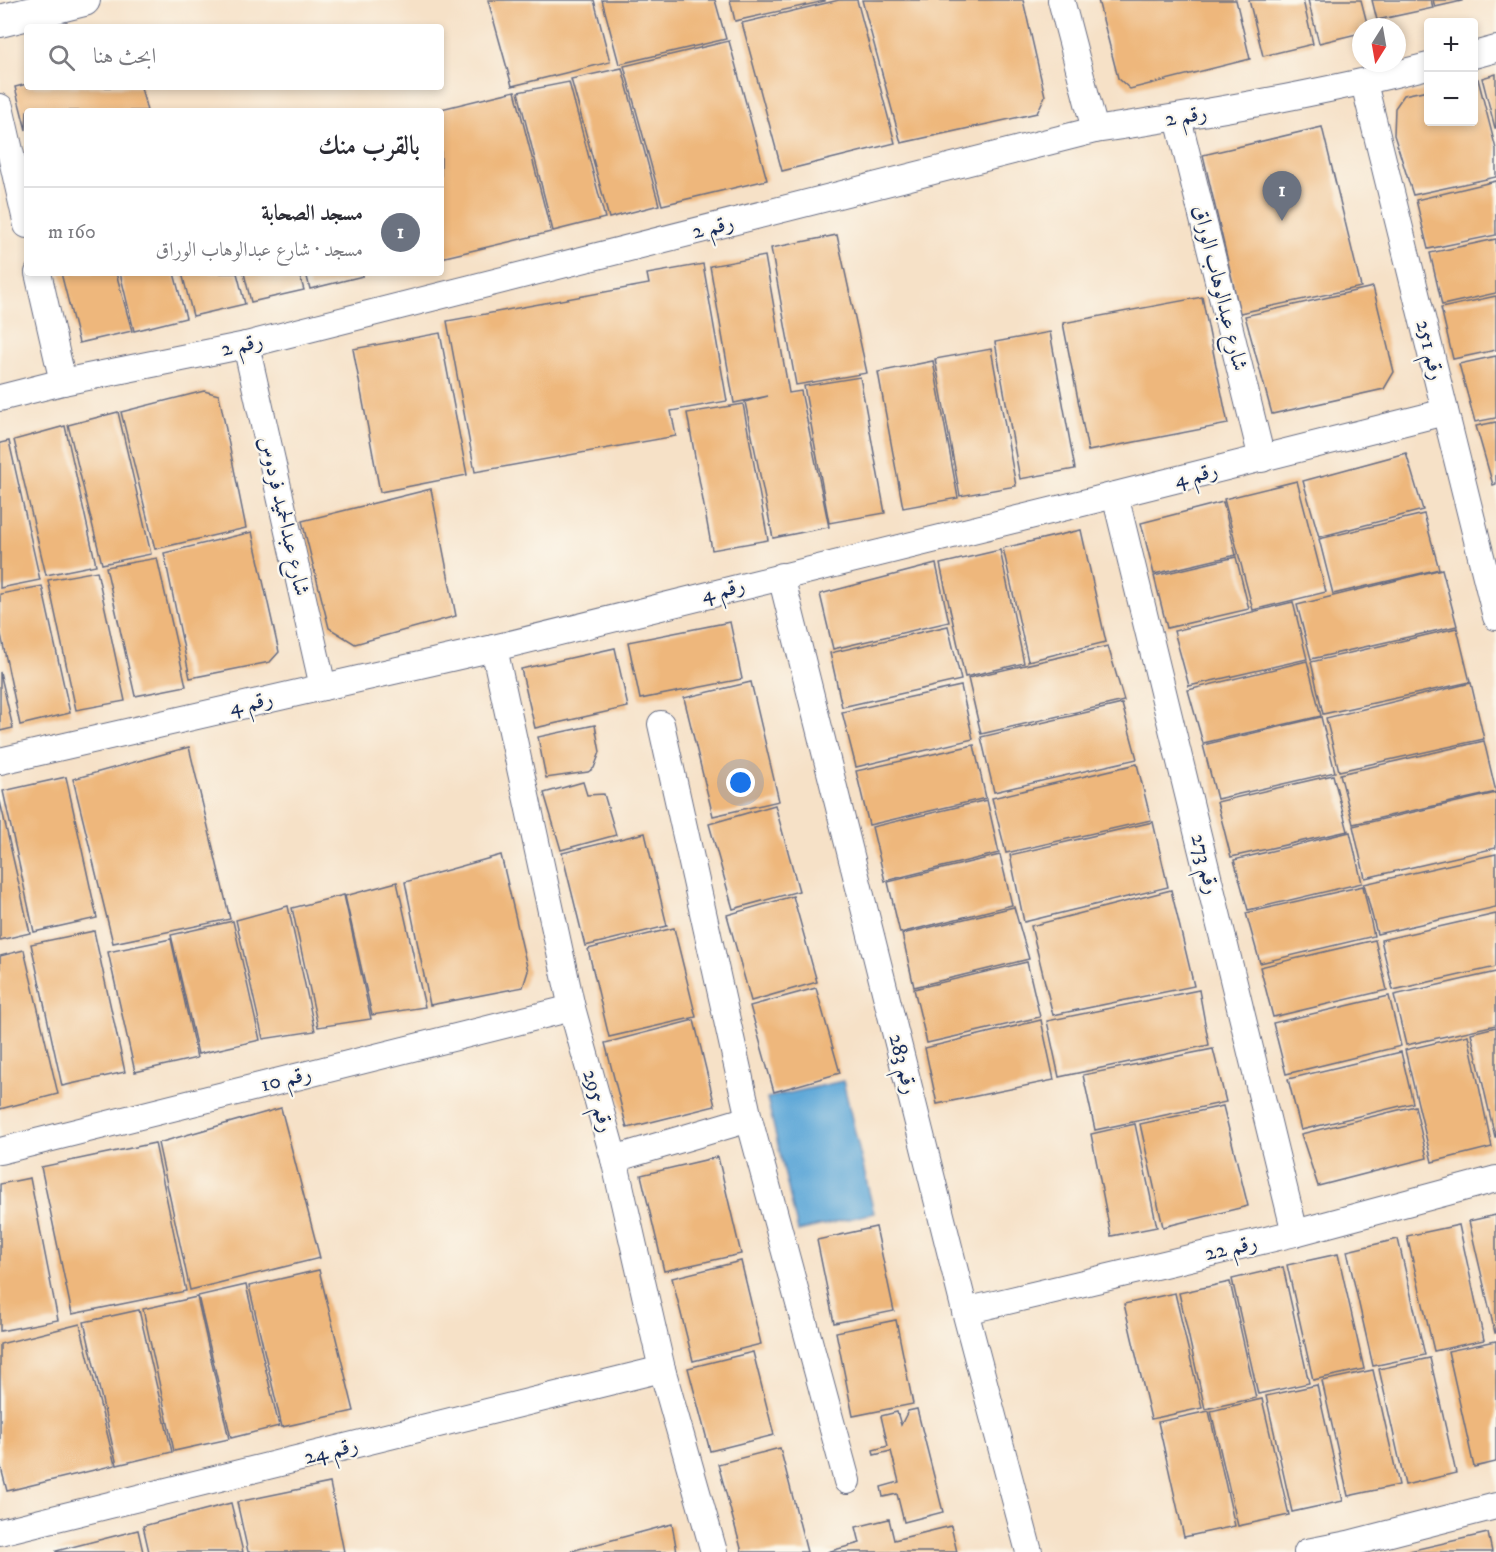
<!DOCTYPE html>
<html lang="ar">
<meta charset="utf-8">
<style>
body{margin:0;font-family:"IM FELL DW Pica",Amiri,serif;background:#f7f7f7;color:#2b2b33;direction:rtl}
.controls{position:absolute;right:18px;top:18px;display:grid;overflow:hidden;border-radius:6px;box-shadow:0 3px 9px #0003}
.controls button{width:54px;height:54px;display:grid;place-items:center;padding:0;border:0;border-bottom:2px solid #e1e1e2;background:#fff;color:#2b2b33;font:30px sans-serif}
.compass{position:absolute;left:1352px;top:18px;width:54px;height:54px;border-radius:50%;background:#fff;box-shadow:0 3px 9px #0003;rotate:191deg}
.you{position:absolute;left:741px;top:783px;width:21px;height:21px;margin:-15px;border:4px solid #fff;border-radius:50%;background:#1a73e8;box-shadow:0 0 0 9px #1a73e833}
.badge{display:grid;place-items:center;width:39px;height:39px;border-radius:50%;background:#c8321e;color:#fff;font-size:20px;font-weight:700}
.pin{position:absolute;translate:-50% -50px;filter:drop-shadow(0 2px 3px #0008)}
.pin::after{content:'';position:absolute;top:32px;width:21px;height:18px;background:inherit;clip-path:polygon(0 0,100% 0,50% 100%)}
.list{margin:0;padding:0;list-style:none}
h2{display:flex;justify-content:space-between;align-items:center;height:78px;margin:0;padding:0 24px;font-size:26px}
h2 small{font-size:20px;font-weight:400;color:#7c7c81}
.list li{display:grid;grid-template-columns:39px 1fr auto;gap:18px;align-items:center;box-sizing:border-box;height:90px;padding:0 24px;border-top:2px solid #e1e1e2}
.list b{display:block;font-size:22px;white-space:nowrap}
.list p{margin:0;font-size:20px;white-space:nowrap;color:#7c7c81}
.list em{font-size:20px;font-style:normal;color:#7c7c81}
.icon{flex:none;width:33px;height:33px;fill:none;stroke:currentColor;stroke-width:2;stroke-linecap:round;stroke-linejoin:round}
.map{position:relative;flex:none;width:1496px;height:1552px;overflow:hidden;direction:ltr}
.search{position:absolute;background:#fff;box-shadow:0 3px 9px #0003;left:24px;top:24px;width:420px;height:66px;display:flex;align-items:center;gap:15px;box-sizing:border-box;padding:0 21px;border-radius:6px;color:#7c7c81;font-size:22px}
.panel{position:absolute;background:#fff;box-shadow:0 3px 9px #0003;left:24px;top:108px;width:420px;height:168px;border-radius:6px;direction:rtl}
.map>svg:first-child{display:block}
</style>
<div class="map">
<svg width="1496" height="1552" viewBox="0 0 1496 1552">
<rect width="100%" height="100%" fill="#fbf7ec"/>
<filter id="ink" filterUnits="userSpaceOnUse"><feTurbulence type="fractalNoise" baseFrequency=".0167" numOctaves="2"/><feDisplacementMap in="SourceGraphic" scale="12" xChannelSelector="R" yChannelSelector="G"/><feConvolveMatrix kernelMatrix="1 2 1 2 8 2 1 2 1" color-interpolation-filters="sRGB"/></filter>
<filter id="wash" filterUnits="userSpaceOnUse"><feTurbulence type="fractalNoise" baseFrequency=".008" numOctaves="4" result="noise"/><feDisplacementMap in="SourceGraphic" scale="24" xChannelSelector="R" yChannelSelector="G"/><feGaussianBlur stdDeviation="1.35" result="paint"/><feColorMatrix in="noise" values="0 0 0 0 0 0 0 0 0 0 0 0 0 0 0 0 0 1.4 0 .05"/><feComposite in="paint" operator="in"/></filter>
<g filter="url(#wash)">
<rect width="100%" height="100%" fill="#f6e1c7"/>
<polygon fill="#61a9d8" stroke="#3e6c9b" stroke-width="1.5" points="843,1081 874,1213 798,1231 767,1098"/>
<g id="blocks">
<g fill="#eeb77c">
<polygon points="488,0 594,0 610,62 512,86"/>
<polygon points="602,0 715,0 726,39 619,64"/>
<polygon points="730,0 825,0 825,1 735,21"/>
<polygon points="839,0 857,0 895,143 782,171 742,23"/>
<polygon points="862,0 1023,0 1045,96 1037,113 901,143"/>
<polygon points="1098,0 1236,0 1250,59 1130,89 1118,78"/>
<polygon points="1249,0 1303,0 1313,44 1263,56"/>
<polygon points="1308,0 1361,0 1368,27 1361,27 1361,33 1319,43"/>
<polygon points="1372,0 1431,0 1433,8 1377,20"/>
<polygon points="1433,0 1462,0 1462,1 1435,7"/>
<polygon points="729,41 767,180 662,205 624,66"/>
<polygon points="622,68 659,205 609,218 571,79"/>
<polygon points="1496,74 1496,128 1495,128 1482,78"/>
<polygon points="1478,79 1496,149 1496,177 1413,195 1394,135 1395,108 1404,95 1428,90 1428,122 1474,122 1474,80"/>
<polygon points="569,82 605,218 553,231 518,92"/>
<polygon points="27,84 27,87 141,87 147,111 27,111 26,130 15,87"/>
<polygon points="515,91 551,232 441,258 441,109"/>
<polygon points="1322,127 1361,287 1240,313 1203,155"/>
<polygon points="1496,181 1496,235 1428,249 1416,200"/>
<polygon points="837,235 867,373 796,385 771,248"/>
<polygon points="1496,239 1496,293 1442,305 1430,253"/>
<polygon points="765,256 789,393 801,391 829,527 773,538 745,402 768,396 734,403 710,266"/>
<polygon points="703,264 727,401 671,411 676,436 475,472 447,321 649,284 647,274"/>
<polygon points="61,273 116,273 132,331 79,343"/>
<polygon points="120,273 174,273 186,318 134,331"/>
<polygon points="182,273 237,273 245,304 193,316"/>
<polygon points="244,273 299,273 304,290 251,302"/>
<polygon points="306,273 363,273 363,276 310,289"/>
<polygon points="1373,287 1394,372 1384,389 1272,414 1245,316"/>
<polygon points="1496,296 1496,350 1453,359 1441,308"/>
<polygon points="1202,297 1228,424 1088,451 1063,323"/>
<polygon points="1050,332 1075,469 1020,479 995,342"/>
<polygon points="440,333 467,475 380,492 353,349"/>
<polygon points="991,349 1016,486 960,496 935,359"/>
<polygon points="1496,356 1496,418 1475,422 1459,364"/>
<polygon points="933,361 958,498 903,508 878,372"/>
<polygon points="860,377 885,513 829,523 804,386"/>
<polygon points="204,391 219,395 246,528 155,549 121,412"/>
<polygon points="743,404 768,540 712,550 687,413"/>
<polygon points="118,412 151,554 102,564 68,425"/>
<polygon points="1496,422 1496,484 1493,485 1476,426"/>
<polygon points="65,426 96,565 46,575 14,440"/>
<polygon points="9,441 40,580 0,588 0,443"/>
<polygon points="1406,453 1423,510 1319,537 1303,481"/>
<polygon points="1297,481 1326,592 1253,610 1224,499"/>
<polygon points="431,489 456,616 355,644 329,628 302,521"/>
<polygon points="1223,502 1236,555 1154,574 1141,523"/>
<polygon points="1424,514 1439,569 1333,594 1319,539"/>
<polygon points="1081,530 1106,642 1028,661 1003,548"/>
<polygon points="252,532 279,652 270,662 190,678 164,553"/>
<polygon points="1000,550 1024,663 965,677 940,564"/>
<polygon points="1236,557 1249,609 1167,628 1154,576"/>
<polygon points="157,558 186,686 135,696 106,567"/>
<polygon points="936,564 949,622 833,649 820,594"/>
<polygon points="1442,569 1457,626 1311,659 1297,605"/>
<polygon points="97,571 125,701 76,710 48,580"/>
<polygon points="42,586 70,713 20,725 0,630 0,594"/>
<polygon points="1293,602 1307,659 1189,686 1174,631"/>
<polygon points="730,622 742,679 640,699 628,642"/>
<polygon points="948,626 961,680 842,707 830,653"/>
<polygon points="1457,628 1470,682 1323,714 1311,662"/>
<polygon points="1108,646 1124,701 981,734 968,678"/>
<polygon points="615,648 628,707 535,728 521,669"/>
<polygon points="1307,661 1321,716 1203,743 1188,690"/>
<polygon points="0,672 13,728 0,731"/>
<polygon points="751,682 779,801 713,816 684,698"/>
<polygon points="1471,683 1484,739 1339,771 1326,718"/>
<polygon points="961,686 973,739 856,767 842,712"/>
<polygon points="1122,704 1137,759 994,792 981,737"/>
<polygon points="1321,717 1335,772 1217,799 1203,745"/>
<polygon points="595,725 600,752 594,768 588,772 546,778 538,737"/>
<polygon points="1484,741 1496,792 1353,824 1340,774"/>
<polygon points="974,745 986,798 869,825 856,771"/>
<polygon points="189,747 230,919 113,943 73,779"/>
<polygon points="1137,764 1151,820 1006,853 992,798"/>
<polygon points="1333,775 1348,831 1231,857 1217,802"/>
<polygon points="66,777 97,918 34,932 3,791"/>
<polygon points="583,782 587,795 604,794 616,835 561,850 544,793"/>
<polygon points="1496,793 1496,848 1365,878 1353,826"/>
<polygon points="987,800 999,853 885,881 872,827"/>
<polygon points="0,801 30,933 0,940"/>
<polygon points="775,805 799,891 733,909 709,824"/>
<polygon points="1153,822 1168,887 1024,922 1010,855"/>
<polygon points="1350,832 1362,883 1248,910 1234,860"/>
<polygon points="645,833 667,926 585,946 562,853"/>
<polygon points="1496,854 1496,907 1377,934 1364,884"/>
<polygon points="501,855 528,971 523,987 430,1005 405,882"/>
<polygon points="1000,855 1012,905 900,933 888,882"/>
<polygon points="397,882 425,1007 372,1015 345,896"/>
<polygon points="1363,886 1374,936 1260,963 1246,913"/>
<polygon points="1171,890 1194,986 1053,1015 1031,926"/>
<polygon points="344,895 371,1019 318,1027 292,908"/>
<polygon points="793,896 817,982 751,1001 727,915"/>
<polygon points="288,906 315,1031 263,1039 236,920"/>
<polygon points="1014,907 1029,959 914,987 902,934"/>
<polygon points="1496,914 1496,967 1393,990 1381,940"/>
<polygon points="233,921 260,1040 198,1054 171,935"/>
<polygon points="674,928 696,1017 609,1037 588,949"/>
<polygon points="94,931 125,1072 62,1086 31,944"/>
<polygon points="171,939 197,1058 135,1072 108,952"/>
<polygon points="1375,940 1387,990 1273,1017 1260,967"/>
<polygon points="24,950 58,1094 0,1109 0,956"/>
<polygon points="1027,962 1040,1017 927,1043 914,989"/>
<polygon points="1496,972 1496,1025 1406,1045 1394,995"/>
<polygon points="816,988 840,1073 774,1092 750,1006"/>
<polygon points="1199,990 1209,1045 1059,1077 1047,1021"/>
<polygon points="1389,996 1401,1046 1286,1074 1273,1023"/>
<polygon points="694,1020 715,1106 627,1128 605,1043"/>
<polygon points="1041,1020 1054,1080 937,1104 925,1048"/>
<polygon points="1496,1027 1496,1137 1495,1137 1471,1033"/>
<polygon points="1468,1035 1492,1147 1432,1162 1405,1050"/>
<polygon points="1213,1049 1226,1102 1095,1130 1083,1075"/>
<polygon points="1401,1052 1413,1103 1301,1130 1288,1079"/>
<polygon points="1223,1106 1248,1206 1163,1227 1140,1124"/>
<polygon points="1415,1106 1427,1158 1318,1186 1301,1134"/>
<polygon points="281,1108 320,1258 190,1290 158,1143"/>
<polygon points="1135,1124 1157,1227 1111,1236 1091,1134"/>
<polygon points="155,1143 186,1291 72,1314 41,1167"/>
<polygon points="718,1157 741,1254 664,1271 641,1175"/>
<polygon points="30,1178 58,1320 0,1331 0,1184"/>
<polygon points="1496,1215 1496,1333 1495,1333 1469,1221"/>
<polygon points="1459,1225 1484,1340 1434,1351 1407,1236"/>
<polygon points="876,1227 894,1311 834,1323 817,1240"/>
<polygon points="1398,1239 1425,1355 1373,1366 1347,1251"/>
<polygon points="1338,1254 1364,1369 1313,1380 1287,1265"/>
<polygon points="741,1261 761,1344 693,1361 672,1278"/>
<polygon points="1283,1267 1309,1383 1258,1394 1232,1279"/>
<polygon points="319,1270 354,1411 282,1427 249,1286"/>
<polygon points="1230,1282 1256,1398 1205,1409 1179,1293"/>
<polygon points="246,1285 279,1426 231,1438 198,1296"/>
<polygon points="1175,1293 1202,1408 1151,1419 1124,1304"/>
<polygon points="197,1297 229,1439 174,1451 143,1309"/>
<polygon points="139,1310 172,1452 117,1465 84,1322"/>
<polygon points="896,1320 913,1404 853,1416 836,1332"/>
<polygon points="80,1324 115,1465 7,1491 0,1464 0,1344"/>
<polygon points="1496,1341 1496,1462 1474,1467 1448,1351"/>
<polygon points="753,1352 774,1435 710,1451 688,1368"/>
<polygon points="1430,1358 1456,1473 1405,1485 1379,1369"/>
<polygon points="1373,1370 1399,1485 1348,1496 1322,1381"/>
<polygon points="1317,1385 1343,1501 1292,1512 1266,1396"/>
<polygon points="1262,1399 1289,1515 1238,1526 1211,1411"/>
<polygon points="917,1409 943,1512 904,1522 897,1494 883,1497 881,1487 899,1482 891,1451 874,1455 873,1450 888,1446 881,1416 897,1412 901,1425 908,1411"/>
<polygon points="1209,1411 1235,1526 1184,1537 1158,1422"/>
<polygon points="780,1448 807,1552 742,1552 718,1464"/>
<polygon points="330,1483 344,1552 248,1552 237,1502"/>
<polygon points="231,1503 243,1552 149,1552 143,1526"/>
<polygon points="889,1519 894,1540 951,1526 957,1552 827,1552 860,1543 856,1527"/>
<polygon points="672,1524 677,1552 571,1552 571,1551"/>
<polygon points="138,1530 143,1552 56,1552 56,1551"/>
<polygon points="1488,1533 1492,1552 1409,1552 1409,1551"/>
</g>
</g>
</g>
<g filter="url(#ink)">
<use href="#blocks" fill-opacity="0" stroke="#686d83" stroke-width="1.5"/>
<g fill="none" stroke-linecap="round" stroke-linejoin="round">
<g stroke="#686d83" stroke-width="28">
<g id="minor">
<polyline points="1061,0 1095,130"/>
<polyline points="1474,55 1496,49"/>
<polyline points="1364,83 1496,617"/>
<polyline points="0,107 27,225"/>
<polyline points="1178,118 1262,459"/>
<polyline points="38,273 63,382"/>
<polyline points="246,345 323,687"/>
<path d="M0,398L63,382L246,345L1095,130C1207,113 1319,94 1428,66"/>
<polyline points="1115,495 1295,1233"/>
<polyline points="781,576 965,1311 1029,1552"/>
<polyline points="494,648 572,1008 614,1159 662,1369 714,1552"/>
<polyline points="661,724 749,1119 847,1481"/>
<polyline points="0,761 494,648 1115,495 1445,412"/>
<polyline points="0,1151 572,1008"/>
<polyline points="614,1159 749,1119"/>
<polyline points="965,1311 1295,1233 1496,1179"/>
<polyline points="0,1532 662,1369"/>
<polyline points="1307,1552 1348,1544 1496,1506"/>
</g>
</g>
<g stroke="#686d83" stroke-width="34">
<polyline id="tertiary" points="0,21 84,0"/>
</g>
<use href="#minor" stroke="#fff" stroke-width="26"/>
<use href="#tertiary" stroke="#fff" stroke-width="32"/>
</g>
</g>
<g text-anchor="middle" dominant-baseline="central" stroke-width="4.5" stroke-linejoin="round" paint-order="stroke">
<g font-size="22" fill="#1b2f5e" stroke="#fbf7ec">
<text transform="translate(1186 116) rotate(-10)">رقم 2</text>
<text transform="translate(713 227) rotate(-14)">رقم 2</text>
<text transform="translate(1220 288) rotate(76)">شارع عبدالوهاب الوراق</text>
<text transform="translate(242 345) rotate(-13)">رقم 2</text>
<text transform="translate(1430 350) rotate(76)">رقم 251</text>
<text transform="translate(1196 475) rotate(-14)">رقم 4</text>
<text transform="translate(284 516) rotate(77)">شارع عبدالحميد فردوس</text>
<text transform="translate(723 590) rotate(-14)">رقم 4</text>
<text transform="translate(251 703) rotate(-13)">رقم 4</text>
<text transform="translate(1205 864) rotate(76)">رقم 273</text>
<text transform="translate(903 1064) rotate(76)">رقم 283</text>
<text transform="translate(286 1079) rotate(-14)">رقم 10</text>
<text transform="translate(598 1101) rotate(74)">رقم 295</text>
<text transform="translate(1231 1248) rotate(-13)">رقم 22</text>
<text transform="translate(331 1451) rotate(-14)">رقم 24</text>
</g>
</g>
</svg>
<div class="controls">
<button>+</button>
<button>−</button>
</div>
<svg class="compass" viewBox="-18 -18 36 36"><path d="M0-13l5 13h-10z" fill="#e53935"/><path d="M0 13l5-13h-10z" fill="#7c7c81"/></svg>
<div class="you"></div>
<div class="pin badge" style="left:1282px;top:221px;background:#6b7280">1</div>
<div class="search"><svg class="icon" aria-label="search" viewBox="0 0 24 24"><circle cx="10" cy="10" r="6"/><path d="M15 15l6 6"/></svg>ابحث هنا</div>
<section class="panel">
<h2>بالقرب منك<small></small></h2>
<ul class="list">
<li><span class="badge" style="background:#6b7280">1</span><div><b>مسجد الصحابة</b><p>مسجد · شارع عبدالوهاب الوراق</p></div><em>160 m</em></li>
</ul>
</section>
</div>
